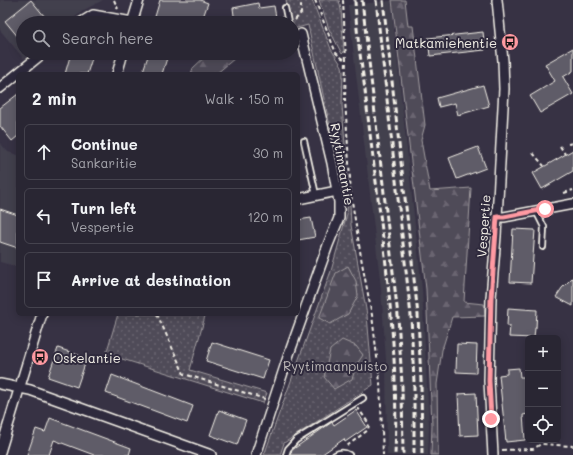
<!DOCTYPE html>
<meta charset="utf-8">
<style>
body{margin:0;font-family:Mali,sans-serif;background:#35323f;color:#f1f3f6}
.controls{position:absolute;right:12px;bottom:12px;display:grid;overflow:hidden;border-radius:6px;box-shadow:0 2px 10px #0003}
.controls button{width:36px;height:36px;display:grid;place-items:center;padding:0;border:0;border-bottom:1px solid #45434e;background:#292633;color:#f1f3f6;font:20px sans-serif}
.stop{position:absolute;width:12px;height:12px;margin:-9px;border:3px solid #ff9aa2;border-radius:50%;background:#fff}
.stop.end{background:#ff9aa2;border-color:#fff;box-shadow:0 1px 4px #0008}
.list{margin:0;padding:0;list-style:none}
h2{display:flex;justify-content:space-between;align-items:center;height:52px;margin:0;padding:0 16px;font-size:17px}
h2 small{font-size:13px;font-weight:400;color:#a5a5ac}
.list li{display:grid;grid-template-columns:26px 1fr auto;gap:12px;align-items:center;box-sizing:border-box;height:56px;margin:0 8px 8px;padding:0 8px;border:1px solid #45434e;border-radius:6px}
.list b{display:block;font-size:15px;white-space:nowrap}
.list p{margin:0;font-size:13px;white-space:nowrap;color:#a5a5ac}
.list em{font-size:13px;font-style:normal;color:#a5a5ac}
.icon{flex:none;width:22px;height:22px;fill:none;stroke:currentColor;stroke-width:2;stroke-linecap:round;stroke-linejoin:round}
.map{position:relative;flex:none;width:573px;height:455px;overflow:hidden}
.search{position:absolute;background:#292633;box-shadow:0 2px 10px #0003;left:16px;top:16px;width:284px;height:44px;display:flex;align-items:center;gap:10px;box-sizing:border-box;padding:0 14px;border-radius:22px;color:#a5a5ac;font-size:15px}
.panel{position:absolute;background:#292633;box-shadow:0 2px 10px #0003;left:16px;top:72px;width:284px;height:244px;border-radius:6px}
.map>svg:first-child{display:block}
</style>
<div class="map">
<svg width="573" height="455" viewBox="0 0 573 455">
<defs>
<pattern id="grass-dots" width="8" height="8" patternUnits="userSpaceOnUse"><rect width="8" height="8" fill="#504b59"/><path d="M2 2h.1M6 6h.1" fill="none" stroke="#6a6571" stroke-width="1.8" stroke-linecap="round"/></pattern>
<pattern id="forest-firs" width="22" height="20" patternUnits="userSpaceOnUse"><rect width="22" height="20" fill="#504b59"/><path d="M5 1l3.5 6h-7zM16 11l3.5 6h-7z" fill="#6a6571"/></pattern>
</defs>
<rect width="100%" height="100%" fill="#373244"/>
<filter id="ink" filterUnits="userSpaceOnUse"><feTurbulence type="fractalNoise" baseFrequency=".025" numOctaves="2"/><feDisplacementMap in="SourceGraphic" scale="8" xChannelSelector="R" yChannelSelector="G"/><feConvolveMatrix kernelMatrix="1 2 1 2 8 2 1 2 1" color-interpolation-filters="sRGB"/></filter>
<g filter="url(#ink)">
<g fill="#433f4e">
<polygon points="0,0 103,0 84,10 68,23 23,23 23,53 32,53 24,59 0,30"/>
<polygon points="391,1 422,290 429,426 428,455 387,455 386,360 381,288 348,5"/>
<polygon points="0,143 8,152 18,155 18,267 0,262"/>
</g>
<g fill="url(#grass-dots)" stroke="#a29ea0">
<polygon points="286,0 312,0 331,49 342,66 343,72 342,105 348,184 344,185 341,177 308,25 293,29 293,23 291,23"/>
<polygon points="319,0 339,0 341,10 344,52 342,54 329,29"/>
<polygon points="348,201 350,205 351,225 367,315 373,385 284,443 280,455 264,455 331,271 347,214"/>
<polygon points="118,314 205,314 204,320 190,370 267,393 263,403 106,354"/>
</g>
<g fill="url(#forest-firs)" stroke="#a29ea0">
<polygon points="392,0 405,0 408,26 413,26 425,125 421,140 430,191 471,188 464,302 484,304 485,316 452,317 442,350 437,384 438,455 431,455 432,425 426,289"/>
<polygon points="209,53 232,53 235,58 216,74 191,74 193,68"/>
<polygon points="348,266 356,281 358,296 348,314 330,324 319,318 336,273"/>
<polygon points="342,340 356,346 363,355 357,364 352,379 334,389 324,377 330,350"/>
</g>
<g fill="#5f5c67" stroke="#f4f1e8">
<polygon points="31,0 50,23 23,23 23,43 5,21"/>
<polygon points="160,0 200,0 208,3 201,23 164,23 154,20"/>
<polygon points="258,3 259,8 274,6 277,23 235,23 233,8"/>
<polygon points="483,32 485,50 430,56 428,38"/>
<polygon points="573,48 573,71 563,77 573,94 540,113 530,96 555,81 545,64"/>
<polygon points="71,53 88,53 93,55 87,74 65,74"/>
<polygon points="149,53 167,58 162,74 142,74"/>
<polygon points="483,85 489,106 458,115 455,103 439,107 437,98"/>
<polygon points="18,94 18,136 12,141 0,126 0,108"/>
<polygon points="478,147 486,168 457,179 449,158"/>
<polygon points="573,150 573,171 542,189 533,173"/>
<polygon points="0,209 18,215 18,248 0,242"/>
<polygon points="311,218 315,237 298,240 298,220"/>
<polygon points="513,229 535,230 531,283 510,282"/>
<polygon points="573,277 573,306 556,297 562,288"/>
<polygon points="508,308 537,310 536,328 535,328 534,338 509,337 510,326 507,326"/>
<polygon points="212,342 269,360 263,379 206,361"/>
<polygon points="457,344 477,345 476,373 456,372"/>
<polygon points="58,348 87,358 77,387 48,377"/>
<polygon points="519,368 520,377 525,377 526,389 528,391 528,414 523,415 525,440 506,442 499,375 507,374 507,369"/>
<polygon points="112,375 193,406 187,423 106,393"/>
<polygon points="476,393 478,435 460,436 458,394"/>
<polygon points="219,410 246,420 237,445 210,435"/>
<polygon points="356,410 367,427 345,442 344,439 321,455 290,455 292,450 332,422 334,425"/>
<polygon points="50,418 131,448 129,455 94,455 54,440 49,455 27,455 36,429 45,432"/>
</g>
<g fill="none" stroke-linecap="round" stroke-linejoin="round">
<g stroke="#f4f1e8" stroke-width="8">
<g id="service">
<polyline points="285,8 288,23"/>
<polyline points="304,141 316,195"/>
<polyline points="536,211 544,227 543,247"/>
<polyline points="286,455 288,449 296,440 363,398"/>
<path d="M335,455C340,452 344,452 349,455"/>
</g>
</g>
<g stroke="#f4f1e8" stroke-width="12">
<g id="minor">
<polyline points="80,23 93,15 132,22"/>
<polyline points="132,23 139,0"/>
<polyline points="117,74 123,53"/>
<polyline points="0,88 43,53"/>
<polyline points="298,199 337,191"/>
<polyline points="497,217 504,217 573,204"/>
<polyline points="0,384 30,390 211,455"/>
<polyline points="0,452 42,314"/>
<polyline points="256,455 288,357 328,245 339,218 339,202 332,163 301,34"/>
<polyline points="493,455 489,381 491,298 496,236 504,89 503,61 497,0"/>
</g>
</g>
<g stroke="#f4f1e8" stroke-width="2" stroke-dasharray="4 3" stroke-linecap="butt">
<polyline points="114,0 118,9"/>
<polyline points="315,0 336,53 342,58 346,60"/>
<polyline points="343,0 346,60 345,99 351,195 362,263 372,315 380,382 383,455"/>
<polyline points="295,20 301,13 301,0"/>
<polyline points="568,144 573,143"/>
<polyline points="560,146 565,154"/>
<polyline points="533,153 544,166"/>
<polyline points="564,193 573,190"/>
<polyline points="157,314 184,374 265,399"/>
<polyline points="347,446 368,430 369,424 358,408"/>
<polyline points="502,450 533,449 541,444 573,446"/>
</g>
<use href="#service" stroke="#2f2a3d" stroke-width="4.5"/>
<use href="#minor" stroke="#2f2a3d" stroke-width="9"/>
<g stroke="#f4f1e8" stroke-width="3" stroke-dasharray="6 3" stroke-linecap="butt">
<path d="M355,0C356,30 361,60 365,90C378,211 400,333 395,455"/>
<polyline points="362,0 398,316 402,384 403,455"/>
<polyline points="376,0 411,316 414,383 414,455"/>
<polyline points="383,0 418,315 421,382 422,455"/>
</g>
</g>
</g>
<g fill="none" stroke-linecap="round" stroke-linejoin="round" filter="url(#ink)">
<polyline stroke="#ff9aa2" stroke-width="5" points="491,419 489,381 491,298 497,217 504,217 545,209"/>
</g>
<defs>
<g id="bus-disc" transform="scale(0.9)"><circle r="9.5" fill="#ff9aa2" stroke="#2f2a3d"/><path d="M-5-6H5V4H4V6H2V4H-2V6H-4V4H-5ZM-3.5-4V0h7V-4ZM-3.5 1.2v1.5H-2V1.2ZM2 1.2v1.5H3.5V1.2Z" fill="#111"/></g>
</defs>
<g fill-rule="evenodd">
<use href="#bus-disc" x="510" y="42"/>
<use href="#bus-disc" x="40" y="357"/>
</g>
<g text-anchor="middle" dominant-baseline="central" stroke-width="4" stroke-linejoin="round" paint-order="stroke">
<g font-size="13" fill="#f4f1e8" stroke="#2f2a3d" text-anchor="end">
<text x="497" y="42">Matkamiehentie</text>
<text x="53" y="357" text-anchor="start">Oskelantie</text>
</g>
<g font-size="13" fill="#f4f1e8" stroke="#2f2a3d">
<text transform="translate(343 164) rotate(80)">Ryytimaantie</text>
<text transform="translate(483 226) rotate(-86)">Vespertie</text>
</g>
<g font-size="13" fill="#bbb7b6" stroke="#2f2a3d">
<text x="335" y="365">Ryytimaanpuisto</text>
</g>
</g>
</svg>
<div class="controls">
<button>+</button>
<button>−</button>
<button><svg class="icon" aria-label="locate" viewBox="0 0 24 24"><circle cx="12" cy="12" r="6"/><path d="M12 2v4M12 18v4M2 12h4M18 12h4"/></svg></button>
</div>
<div class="stop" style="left:545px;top:209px"></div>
<div class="stop end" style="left:491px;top:419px"></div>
<div class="search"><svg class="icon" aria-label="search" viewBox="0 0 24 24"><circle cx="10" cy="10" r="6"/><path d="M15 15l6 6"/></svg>Search here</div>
<section class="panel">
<h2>2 min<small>Walk · 150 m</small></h2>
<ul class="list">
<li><svg class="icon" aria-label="ahead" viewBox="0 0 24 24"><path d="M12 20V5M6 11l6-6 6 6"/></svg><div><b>Continue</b><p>Sankaritie</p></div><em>30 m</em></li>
<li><svg class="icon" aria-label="left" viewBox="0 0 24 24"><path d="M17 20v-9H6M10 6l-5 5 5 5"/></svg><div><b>Turn left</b><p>Vespertie</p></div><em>120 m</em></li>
<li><svg class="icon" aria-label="arrive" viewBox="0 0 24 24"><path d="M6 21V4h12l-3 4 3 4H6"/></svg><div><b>Arrive at destination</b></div></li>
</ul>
</section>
</div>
